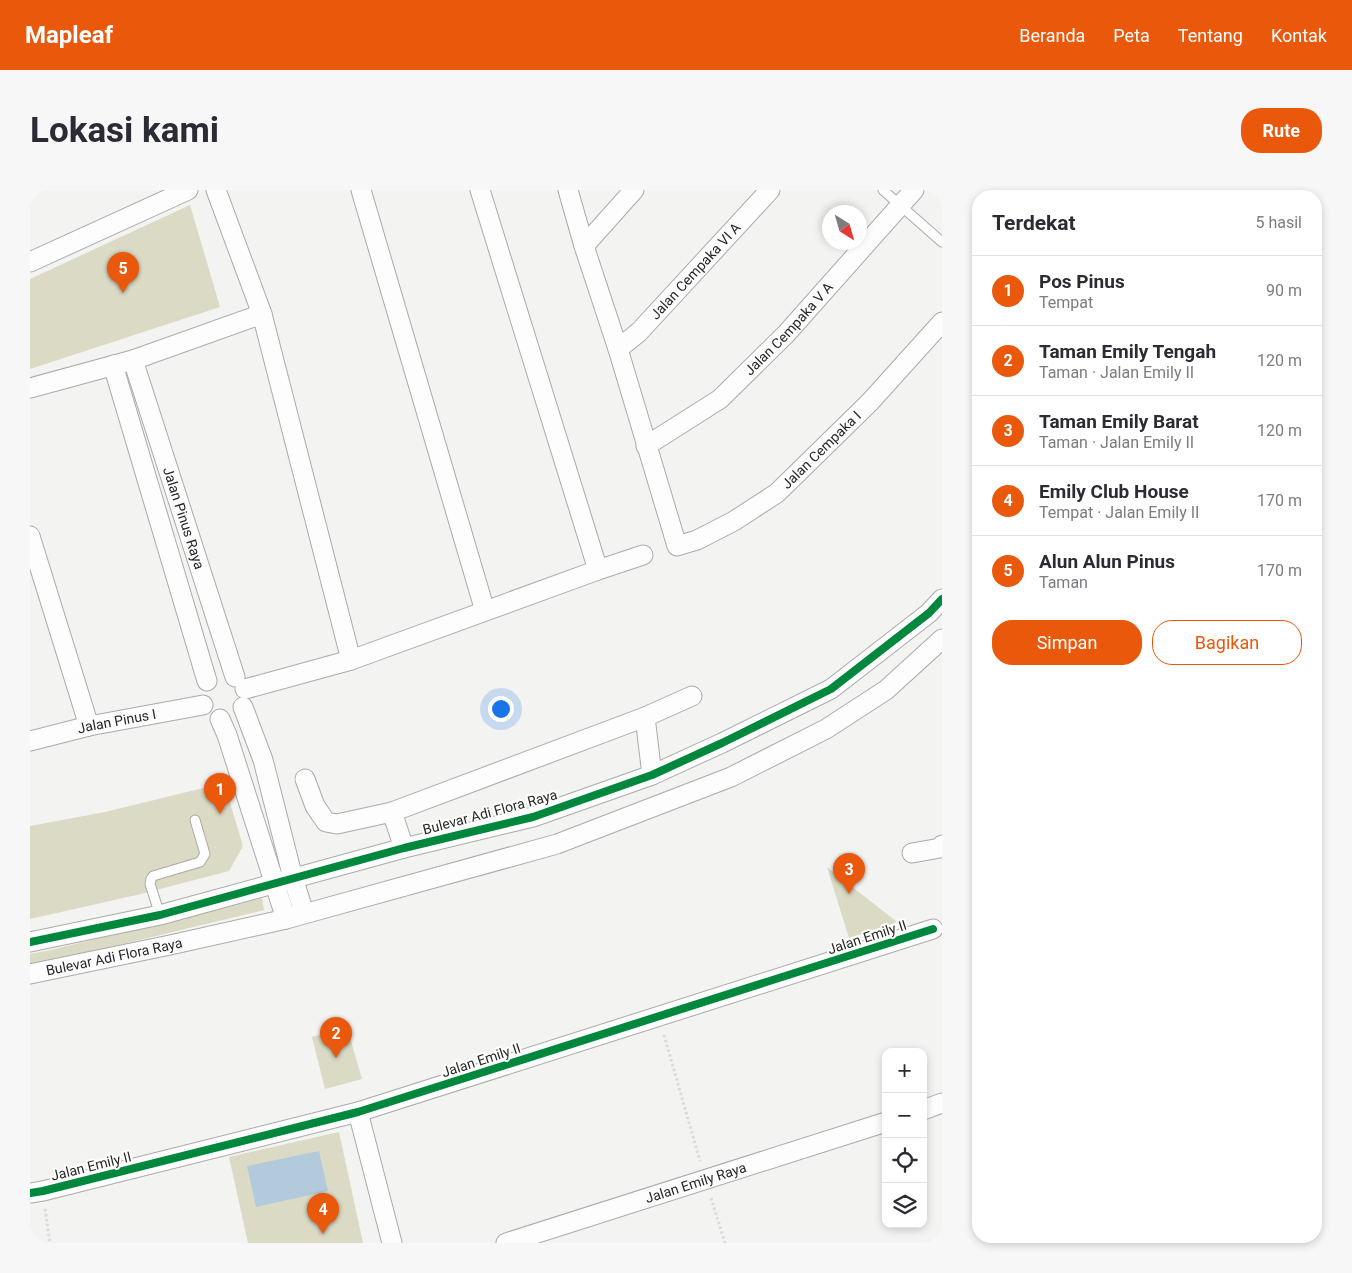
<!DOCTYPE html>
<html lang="id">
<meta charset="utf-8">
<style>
body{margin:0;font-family:Roboto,sans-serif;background:#f7f7f7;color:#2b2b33}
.controls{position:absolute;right:15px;bottom:15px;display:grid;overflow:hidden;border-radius:10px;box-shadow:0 2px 8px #0003}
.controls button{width:45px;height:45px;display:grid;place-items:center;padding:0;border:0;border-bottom:1px solid #e1e1e2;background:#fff;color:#2b2b33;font:25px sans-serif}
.compass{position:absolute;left:792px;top:15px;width:45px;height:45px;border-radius:50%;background:#fff;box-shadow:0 2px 8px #0003;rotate:143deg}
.you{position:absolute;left:470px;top:518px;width:18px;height:18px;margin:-12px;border:4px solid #fff;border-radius:50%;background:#1a73e8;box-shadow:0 0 0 8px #1a73e833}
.badge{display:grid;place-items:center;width:32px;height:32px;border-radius:50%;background:#ea580c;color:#fff;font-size:16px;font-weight:700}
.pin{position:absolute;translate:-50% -41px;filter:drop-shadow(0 1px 2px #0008)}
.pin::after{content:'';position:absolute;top:26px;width:18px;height:15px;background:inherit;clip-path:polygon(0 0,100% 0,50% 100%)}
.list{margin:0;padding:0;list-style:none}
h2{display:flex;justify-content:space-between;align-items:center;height:65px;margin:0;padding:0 20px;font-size:21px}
h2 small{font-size:16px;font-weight:400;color:#7c7c81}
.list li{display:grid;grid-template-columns:32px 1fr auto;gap:15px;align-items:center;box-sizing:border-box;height:70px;padding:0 20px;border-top:1px solid #e1e1e2}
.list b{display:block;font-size:19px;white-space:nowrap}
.list p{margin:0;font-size:16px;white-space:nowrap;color:#7c7c81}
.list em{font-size:16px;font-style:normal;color:#7c7c81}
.actions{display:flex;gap:10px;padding:15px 20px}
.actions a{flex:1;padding:11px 0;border:1px solid #ea580c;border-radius:20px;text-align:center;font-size:18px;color:#ea580c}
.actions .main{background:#ea580c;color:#fff}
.icon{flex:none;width:28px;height:28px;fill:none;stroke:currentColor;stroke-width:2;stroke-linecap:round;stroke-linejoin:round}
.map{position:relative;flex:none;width:912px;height:1053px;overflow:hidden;border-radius:20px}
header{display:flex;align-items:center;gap:30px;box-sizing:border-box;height:70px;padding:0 25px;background:#ea580c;color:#fff}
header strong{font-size:24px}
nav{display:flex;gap:28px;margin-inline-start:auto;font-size:18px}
.intro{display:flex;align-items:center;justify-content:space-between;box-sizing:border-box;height:120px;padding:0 30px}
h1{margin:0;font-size:35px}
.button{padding:12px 22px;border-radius:20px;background:#ea580c;color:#fff;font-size:18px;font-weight:700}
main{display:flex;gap:30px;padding:0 30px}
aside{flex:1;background:#fff;border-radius:20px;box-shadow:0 2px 8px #0003}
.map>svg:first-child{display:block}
</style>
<header>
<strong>Mapleaf</strong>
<nav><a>Beranda</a><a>Peta</a><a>Tentang</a><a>Kontak</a></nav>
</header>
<div class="intro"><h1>Lokasi kami</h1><a class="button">Rute</a></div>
<main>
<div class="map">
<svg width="912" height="1053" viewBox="0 0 912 1053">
<rect width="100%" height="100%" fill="#f3f3f1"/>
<g fill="#dbdac5">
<polygon points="160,15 190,117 0,179 0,89"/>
<polygon points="194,593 213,656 199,681 111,704 0,729 0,636 75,622"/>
<polygon points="797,677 867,732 819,748"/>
<polygon points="232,708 234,720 22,771 0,775 0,764 21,760"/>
<polygon points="317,837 332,889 295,899 282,847"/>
<polygon points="309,942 333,1053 218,1053 199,967"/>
</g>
<polygon fill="#b2cadb" points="289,961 298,1001 226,1017 217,976"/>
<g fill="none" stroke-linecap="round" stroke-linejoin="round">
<g stroke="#aaaaa9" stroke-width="11">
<g id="service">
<polyline points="853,0 912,52"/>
<polyline points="130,725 120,694 121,689 123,686 170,672 175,664 165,630"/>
</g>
</g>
<g stroke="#aaaaa9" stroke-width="21">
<g id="minor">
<polyline points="186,0 232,124 321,470"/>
<polyline points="331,0 455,421"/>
<path id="s1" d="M538,0L554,56L588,159L647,356L667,350L704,331L747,303L840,212L912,132"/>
<polyline points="554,56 604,0"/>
<polyline points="0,72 158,0"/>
<path id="s2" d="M588,159L609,142L740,0"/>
<path id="s3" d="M103,170L205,487"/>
<polyline points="83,175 177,491"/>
<polyline points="0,198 103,170 232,124"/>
<path id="s4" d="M616,256L690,209L756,144L884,0"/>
<polyline points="0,346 59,536"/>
<polyline points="568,380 613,365"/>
<polyline points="215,499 321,470 568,380 450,0"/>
<polyline points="213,517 233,570 263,688 274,723"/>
<polyline points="615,527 662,506"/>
<polyline points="190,529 197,545 256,729"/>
<path id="s5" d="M0,551L59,536L173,515"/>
<polyline points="275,589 285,616 296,632 307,634 362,622"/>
<polyline points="374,658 362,622 615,527 622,585"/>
<polyline points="882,663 910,658 912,655"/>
<polyline points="0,752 130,725 374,658 503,627 622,585 692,553 801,499 899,423 912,409"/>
<path id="s6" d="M0,784L140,755L256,729L527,654L701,587L796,539L856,500L912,449"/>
<polyline points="893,920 912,913"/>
<polyline points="328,922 362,1053"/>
<polyline points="0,1003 13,1001 328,922 903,739"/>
<path id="s7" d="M476,1053L856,932"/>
</g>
</g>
<g stroke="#dbdbda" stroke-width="3" stroke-dasharray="2.5 2.5" stroke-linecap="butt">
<polyline points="634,845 670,971"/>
<polyline points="681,1008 695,1053"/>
<polyline points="15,1019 20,1053"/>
</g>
<use href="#service" stroke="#fdfdfd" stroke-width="9"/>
<use href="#minor" stroke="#fdfdfd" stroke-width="19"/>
<g stroke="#fffffe" stroke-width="11">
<g id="cycleway">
<polyline points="0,752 130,725 374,658 503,627 622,585 692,553 801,499 899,423 912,409"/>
<polyline points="0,1003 13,1001 328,922 903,739"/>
</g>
</g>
<use href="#cycleway" stroke="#00873e" stroke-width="8"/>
</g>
<g text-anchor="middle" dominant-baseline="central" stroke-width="4" stroke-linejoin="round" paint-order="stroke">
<g font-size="14" fill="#272726" stroke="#fffffe">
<text stroke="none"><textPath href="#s2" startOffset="110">Jalan Cempaka VI A</textPath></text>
<text stroke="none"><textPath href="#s4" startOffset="186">Jalan Cempaka V A</textPath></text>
<text stroke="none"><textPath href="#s1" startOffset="548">Jalan Cempaka I</textPath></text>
<text stroke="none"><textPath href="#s3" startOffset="166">Jalan Pinus Raya</textPath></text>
<text stroke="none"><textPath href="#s5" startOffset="89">Jalan Pinus I</textPath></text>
<text transform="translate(460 622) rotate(-15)">Bulevar Adi Flora Raya</text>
<text transform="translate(837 747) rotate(-18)">Jalan Emily II</text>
<text stroke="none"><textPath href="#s6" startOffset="86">Bulevar Adi Flora Raya</textPath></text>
<text transform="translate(451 870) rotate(-18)">Jalan Emily II</text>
<text transform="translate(61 976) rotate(-14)">Jalan Emily II</text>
<text stroke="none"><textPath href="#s7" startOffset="199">Jalan Emily Raya</textPath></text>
</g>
</g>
</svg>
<div class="controls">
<button>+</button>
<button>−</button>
<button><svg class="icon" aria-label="locate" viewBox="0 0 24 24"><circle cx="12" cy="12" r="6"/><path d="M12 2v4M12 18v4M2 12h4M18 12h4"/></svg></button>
<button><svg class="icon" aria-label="layers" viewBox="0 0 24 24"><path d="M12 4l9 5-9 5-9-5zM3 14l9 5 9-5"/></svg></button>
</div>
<svg class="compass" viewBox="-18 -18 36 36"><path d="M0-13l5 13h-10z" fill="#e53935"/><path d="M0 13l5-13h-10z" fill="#7c7c81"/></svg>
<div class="you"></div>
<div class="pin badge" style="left:190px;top:624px">1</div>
<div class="pin badge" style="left:306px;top:868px">2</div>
<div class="pin badge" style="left:819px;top:704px">3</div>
<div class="pin badge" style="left:293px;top:1044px">4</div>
<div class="pin badge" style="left:93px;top:103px">5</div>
</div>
<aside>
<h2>Terdekat<small>5 hasil</small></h2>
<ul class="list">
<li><span class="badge">1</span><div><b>Pos Pinus</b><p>Tempat</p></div><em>90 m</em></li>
<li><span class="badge">2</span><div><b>Taman Emily Tengah</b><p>Taman · Jalan Emily II</p></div><em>120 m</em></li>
<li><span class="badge">3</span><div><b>Taman Emily Barat</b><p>Taman · Jalan Emily II</p></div><em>120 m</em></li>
<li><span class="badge">4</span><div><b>Emily Club House</b><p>Tempat · Jalan Emily II</p></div><em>170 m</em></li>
<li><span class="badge">5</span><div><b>Alun Alun Pinus</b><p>Taman</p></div><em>170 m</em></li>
</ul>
<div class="actions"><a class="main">Simpan</a><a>Bagikan</a></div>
</aside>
</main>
